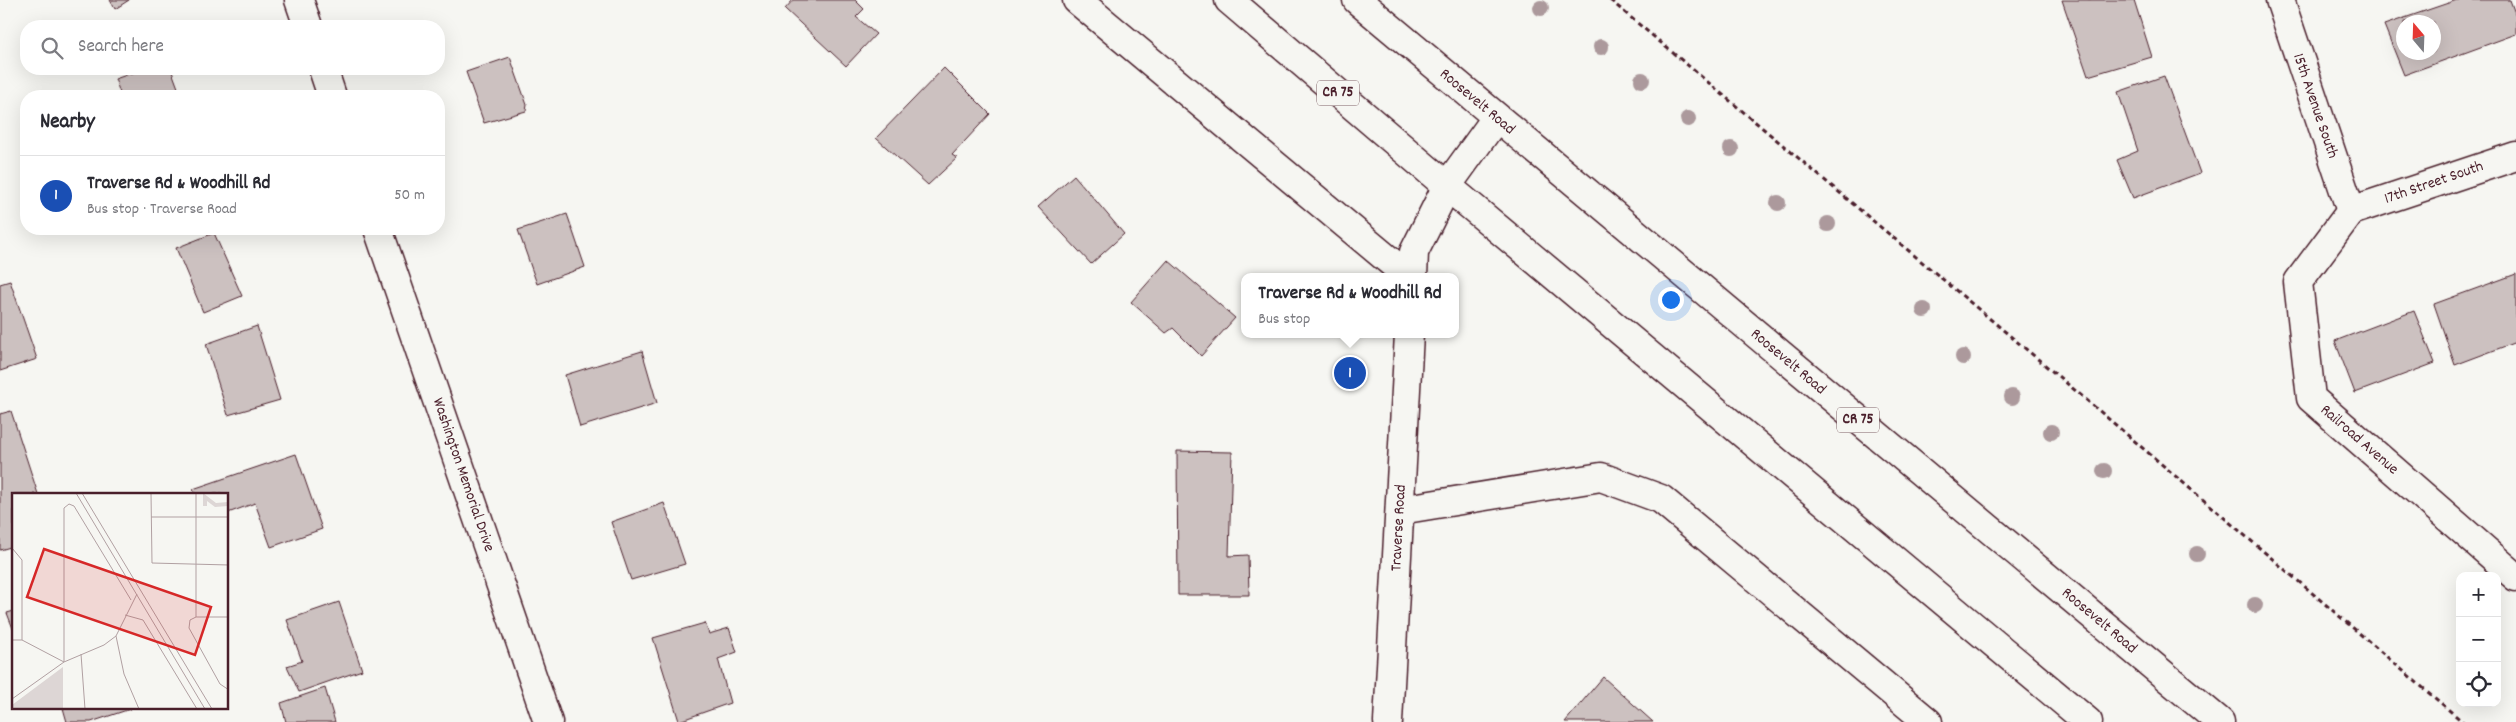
<!DOCTYPE html>
<meta charset="utf-8">
<style>
body{margin:0;font-family:Dekko,sans-serif;background:#f2f2f3;color:#2b2b33}
.controls{position:absolute;right:15px;bottom:15px;display:grid;overflow:hidden;border-radius:10px;box-shadow:0 5px 20px #0002}
.controls button{width:45px;height:45px;display:grid;place-items:center;padding:0;border:0;border-bottom:1px solid #e1e1e2;background:#fff;color:#2b2b33;font:25px sans-serif}
.compass{position:absolute;left:2396px;top:15px;width:45px;height:45px;border-radius:50%;background:#fff;box-shadow:0 5px 20px #0002;rotate:341deg}
.you{position:absolute;left:1670px;top:299px;width:18px;height:18px;margin:-12px;border:4px solid #fff;border-radius:50%;background:#1a73e8;box-shadow:0 0 0 8px #1a73e833}
.badge{display:grid;place-items:center;width:32px;height:32px;border-radius:50%;background:#1f6fb2;color:#fff;font-size:16px;font-weight:700}
.pin{position:absolute;translate:-50% -50%;border:2px solid #fff;box-shadow:0 1px 5px #0006}
.popup{position:absolute;left:1241px;top:273px;width:218px;height:65px;box-sizing:border-box;display:grid;place-content:center;border-radius:10px;background:#fff;filter:drop-shadow(0 1px 4px #0005);font-size:16px;white-space:nowrap;color:#7c7c81}
.popup b{font-size:19px;color:#2b2b33}
.popup::after{content:'';position:absolute;left:50%;top:100%;margin-left:-10px;border:10px solid transparent;border-top-color:#fff}
.list{margin:0;padding:0;list-style:none}
h2{display:flex;justify-content:space-between;align-items:center;height:65px;margin:0;padding:0 20px;font-size:21px}
h2 small{font-size:16px;font-weight:400;color:#7c7c81}
.list li{display:grid;grid-template-columns:32px 1fr auto;gap:15px;align-items:center;box-sizing:border-box;height:80px;padding:0 20px;border-top:1px solid #e1e1e2}
.list b{display:block;font-size:19px;white-space:nowrap}
.list p{margin:0;font-size:16px;white-space:nowrap;color:#7c7c81}
.list em{font-size:16px;font-style:normal;color:#7c7c81}
.icon{flex:none;width:28px;height:28px;fill:none;stroke:currentColor;stroke-width:2;stroke-linecap:round;stroke-linejoin:round}
.map{position:relative;flex:none;width:2516px;height:722px;overflow:hidden}
.search{position:absolute;background:#fff;box-shadow:0 5px 20px #0002;left:20px;top:20px;width:425px;height:55px;display:flex;align-items:center;gap:12px;box-sizing:border-box;padding:0 18px;border-radius:20px;color:#7c7c81;font-size:19px}
.panel{position:absolute;background:#fff;box-shadow:0 5px 20px #0002;left:20px;top:90px;width:425px;height:145px;border-radius:20px}
.map>svg:first-child{display:block}
</style>
<div class="map">
<svg width="2516" height="722" viewBox="0 0 2516 722">
<rect width="100%" height="100%" fill="#f6f6f2"/>
<filter id="ink" filterUnits="userSpaceOnUse"><feTurbulence type="fractalNoise" baseFrequency=".02" numOctaves="2"/><feDisplacementMap in="SourceGraphic" scale="10" xChannelSelector="R" yChannelSelector="G"/><feConvolveMatrix kernelMatrix="1 2 1 2 8 2 1 2 1" color-interpolation-filters="sRGB"/></filter>
<g filter="url(#ink)">
<g fill="#ccc1c0" stroke="#4a1f2b" fill-rule="evenodd">
<polygon points="110,0 129,0 115,9"/>
<polygon points="793,0 855,0 864,9 856,17 876,34 846,66 785,9"/>
<polygon points="2062,0 2134,0 2152,57 2088,76"/>
<path d="M2457,0H2510L2516,16V34L2404,75L2384,25ZM2404,22H2434V52H2404Z"/>
<polygon points="510,57 527,105 526,111 484,123 466,72"/>
<polygon points="944,68 990,114 952,155 957,158 928,185 876,138"/>
<polygon points="144,69 171,69 181,96 121,96 115,79"/>
<polygon points="2164,76 2200,173 2133,198 2117,160 2138,151 2118,92"/>
<polygon points="1074,175 1124,234 1091,264 1038,207"/>
<polygon points="567,214 585,267 537,284 518,230"/>
<polygon points="214,233 242,296 203,312 176,248"/>
<polygon points="1168,260 1235,318 1201,356 1173,328 1166,333 1131,302"/>
<polygon points="2516,274 2516,342 2455,365 2434,304"/>
<polygon points="10,281 37,359 0,371 0,284"/>
<polygon points="2414,311 2435,363 2355,393 2335,341"/>
<polygon points="257,326 280,400 228,415 206,344"/>
<polygon points="642,351 657,403 580,427 565,375"/>
<polygon points="11,411 38,494 14,494 14,546 0,550 0,414"/>
<polygon points="1177,451 1232,452 1229,556 1248,555 1249,595 1178,595"/>
<polygon points="296,454 322,529 271,547 255,503 228,513 228,494 195,494 193,489"/>
<polygon points="664,503 685,564 631,580 611,522"/>
<polygon points="339,602 362,670 299,692 287,666 302,661 287,620"/>
<polygon points="14,611 14,631 7,613"/>
<polygon points="705,623 709,634 729,628 737,652 718,659 730,703 679,721 653,638"/>
<polygon points="1603,677 1653,722 1565,722"/>
<polygon points="325,688 335,722 286,722 281,703"/>
<polygon points="63,708 130,708 130,709 91,722 67,722"/>
</g>
<g fill="none" stroke-linecap="round" stroke-linejoin="round">
<g stroke="#4a1f2b" stroke-width="31">
<g id="street">
<polyline points="299,0 308,26"/>
<polyline points="1077,0 1409,277"/>
<polyline points="2280,0 2351,211"/>
<polyline points="323,69 332,96"/>
<polyline points="2351,211 2298,282 2311,398 2516,577"/>
<polyline points="2351,211 2516,156"/>
<polyline points="378,229 548,722"/>
<polyline points="1400,510 1601,477 1661,499 1928,722"/>
</g>
</g>
<g stroke="#4a1f2b" stroke-width="31">
<g id="secondary">
<polyline points="1413,277 1414,252 1447,186 1496,118"/>
<polyline points="1388,722 1409,334"/>
</g>
</g>
<g stroke="#4a1f2b" stroke-width="31">
<g id="primary">
<polyline points="1229,0 1447,186 2088,722"/>
<polyline points="1357,0 2220,722"/>
</g>
</g>
<polyline stroke="#4a1f2b" stroke-width="3" stroke-dasharray="5 4" stroke-linecap="butt" points="1610,0 2083,397 2463,722"/>
<use href="#street" stroke="#f6f6f2" stroke-width="28"/>
<use href="#secondary" stroke="#f6f6f2" stroke-width="28"/>
<use href="#primary" stroke="#f6f6f2" stroke-width="28"/>
</g>
<g fill="#ac999c">
<circle cx="1541" cy="8" r="8"/>
<circle cx="1601" cy="47" r="8"/>
<circle cx="1642" cy="80" r="8"/>
<circle cx="1688" cy="119" r="8"/>
<circle cx="1731" cy="149" r="8"/>
<circle cx="1778" cy="203" r="8"/>
<circle cx="1828" cy="224" r="8"/>
<circle cx="1924" cy="310" r="8"/>
<circle cx="1963" cy="357" r="8"/>
<circle cx="2012" cy="397" r="8"/>
<circle cx="2051" cy="432" r="8"/>
<circle cx="2104" cy="471" r="8"/>
<circle cx="2197" cy="554" r="8"/>
<circle cx="2255" cy="605" r="8"/>
</g>
</g>
<g text-anchor="middle" dominant-baseline="central" stroke-width="4" stroke-linejoin="round" paint-order="stroke">
<g fill="#f6f6f2" stroke="#7e6067" stroke-width="1">
<rect x="1317" y="80.5" width="42" height="25" rx="4"/>
<rect x="1837" y="407.5" width="42" height="25" rx="4"/>
</g>
<g font-size="15" font-weight="bold" fill="#4a1f2b">
<text x="1338" y="93">CR 75</text>
<text x="1858" y="420">CR 75</text>
</g>
<g font-size="16" fill="#4a1f2b" stroke="#f6f6f2">
<text transform="translate(1477 102) rotate(40)">Roosevelt Road</text>
<text transform="translate(2315 106) rotate(71)">15th Avenue South</text>
<text transform="translate(2434 183) rotate(-19)">17th Street South</text>
<text transform="translate(1788 362) rotate(40)">Roosevelt Road</text>
<text transform="translate(2359 440) rotate(41)">Railroad Avenue</text>
<text transform="translate(463 475) rotate(71)">Washington Memorial Drive</text>
<text transform="translate(1399 528) rotate(-87)">Traverse Road</text>
<text transform="translate(2099 621) rotate(40)">Roosevelt Road</text>
</g>
</g>
<g transform="translate(12 493)">
<rect width="216" height="216" fill="#f6f6f2"/>
<path d="M191,0L204,10L216,9V13L203,14L195,8V13H191ZM51,174V216H0V212Z" fill="#ddd6d5"/>
<path fill="none" stroke="#b1a0a2" stroke-width="1" d="M64,0L193,216M70,0L200,216M139,0L140,70L217,72M139,24H217M0,55L10,67V147M113,122L131,127L185,216M184,124V0M184,124L178,127L177,135L208,191L217,197M184,124H217M104,143L112,181L127,216M0,147H10L52,169V15L57,11L62,13L119,107M69,161L73,216M0,206L52,169L92,152L104,143L125,101"/>
<path fill="#d62828" fill-opacity="0.15" stroke="#d62828" stroke-width="2.5" d="M32,56L199,114L183,162L15,104Z"/>
<rect width="216" height="216" fill="none" stroke="#4a1f2b" stroke-width="2.5"/>
</g>
</svg>
<div class="controls">
<button>+</button>
<button>−</button>
<button><svg class="icon" aria-label="locate" viewBox="0 0 24 24"><circle cx="12" cy="12" r="6"/><path d="M12 2v4M12 18v4M2 12h4M18 12h4"/></svg></button>
</div>
<svg class="compass" viewBox="-18 -18 36 36"><path d="M0-13l5 13h-10z" fill="#e53935"/><path d="M0 13l5-13h-10z" fill="#7c7c81"/></svg>
<div class="you"></div>
<div class="pin badge" style="left:1350px;top:373px;background:#1a4fb4">1</div>
<div class="popup"><b>Traverse Rd &amp; Woodhill Rd</b>Bus stop</div>
<div class="search"><svg class="icon" aria-label="search" viewBox="0 0 24 24"><circle cx="10" cy="10" r="6"/><path d="M15 15l6 6"/></svg>Search here</div>
<section class="panel">
<h2>Nearby<small></small></h2>
<ul class="list">
<li><span class="badge" style="background:#1a4fb4">1</span><div><b>Traverse Rd &amp; Woodhill Rd</b><p>Bus stop · Traverse Road</p></div><em>50 m</em></li>
</ul>
</section>
</div>
